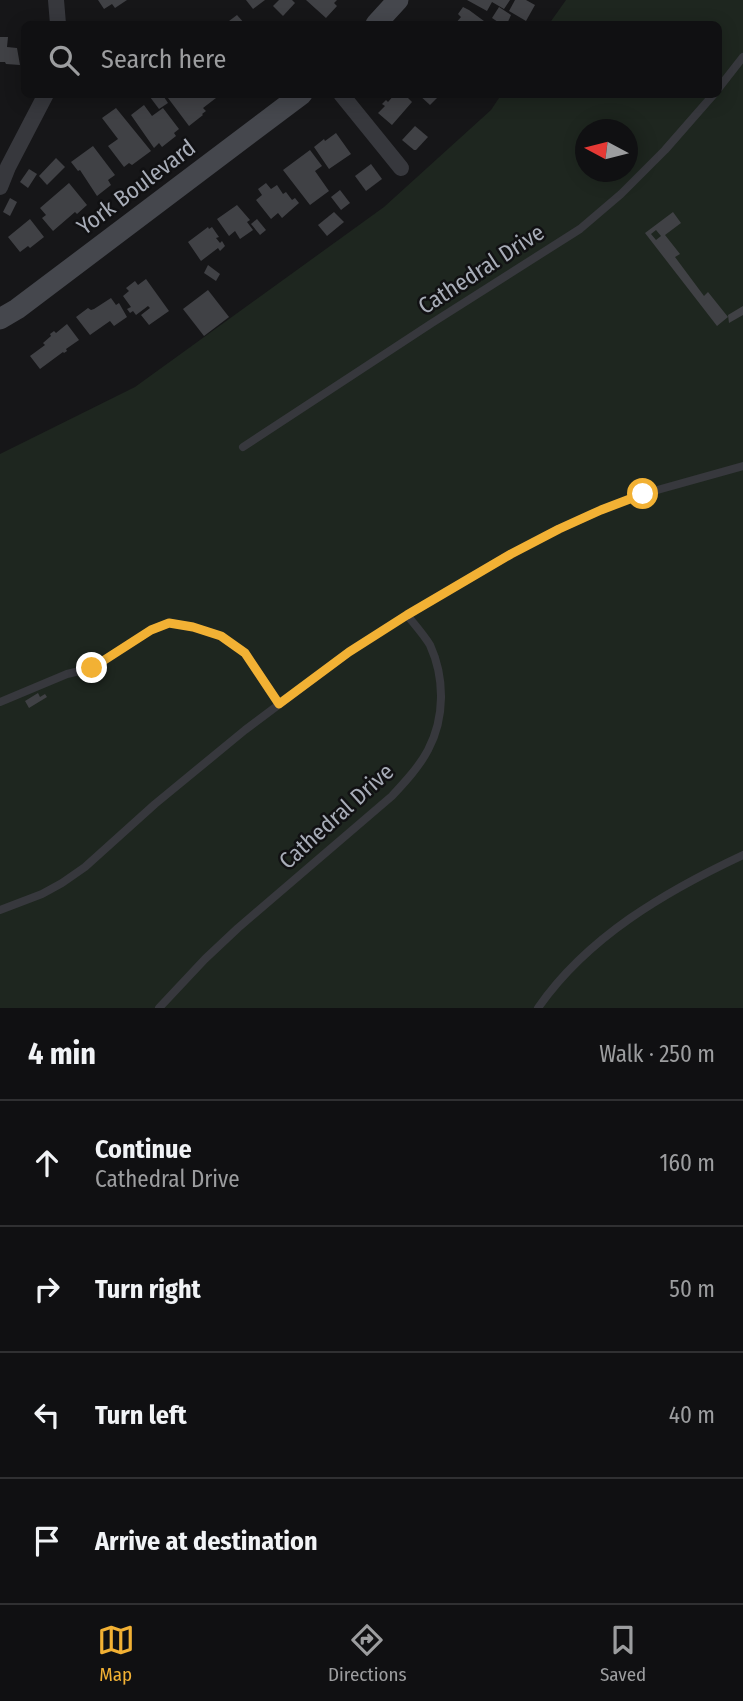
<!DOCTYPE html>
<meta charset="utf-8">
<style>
body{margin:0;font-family:"Fira Sans Condensed",sans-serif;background:#1e1e20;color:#f1f3f6}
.compass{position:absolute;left:575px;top:119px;width:63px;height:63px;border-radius:50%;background:#101012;box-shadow:0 4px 18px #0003;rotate:277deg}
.stop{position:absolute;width:21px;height:21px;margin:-16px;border:5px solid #f2b134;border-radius:50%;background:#fff}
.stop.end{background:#f2b134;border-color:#fff;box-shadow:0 2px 7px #0008}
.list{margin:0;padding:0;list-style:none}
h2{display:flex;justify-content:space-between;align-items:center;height:91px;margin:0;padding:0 28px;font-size:30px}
h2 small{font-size:23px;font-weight:400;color:#9c9d9f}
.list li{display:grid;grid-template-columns:46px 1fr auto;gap:21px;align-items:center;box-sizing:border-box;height:126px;padding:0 28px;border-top:2px solid #303032}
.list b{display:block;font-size:26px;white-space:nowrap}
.list p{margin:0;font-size:23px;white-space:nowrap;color:#9c9d9f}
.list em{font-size:23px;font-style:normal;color:#9c9d9f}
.icon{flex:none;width:38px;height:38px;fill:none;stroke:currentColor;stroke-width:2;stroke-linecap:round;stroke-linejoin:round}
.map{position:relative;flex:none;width:743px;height:1008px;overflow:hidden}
.search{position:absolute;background:#101012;box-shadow:0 4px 18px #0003;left:21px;right:21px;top:21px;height:77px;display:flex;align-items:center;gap:18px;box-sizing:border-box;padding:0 24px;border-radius:10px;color:#9c9d9f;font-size:26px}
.sheet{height:595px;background:#101012}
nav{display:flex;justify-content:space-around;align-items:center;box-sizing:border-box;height:98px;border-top:2px solid #303032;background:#101012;font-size:19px;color:#9c9d9f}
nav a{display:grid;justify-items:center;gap:4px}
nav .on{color:#f2b134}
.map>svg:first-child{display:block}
</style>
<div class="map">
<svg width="743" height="1008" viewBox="0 0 743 1008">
<rect width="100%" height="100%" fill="#161618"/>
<path fill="#1e261f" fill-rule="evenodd" d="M566,0H743V1008H0V454L135,387L384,207L491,110L501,95L718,94V24H549ZM586,130H628V172H586Z"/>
<g fill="#404145" fill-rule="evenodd">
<polygon points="98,0 127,0 115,8 112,4 104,9"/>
<polygon points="246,0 265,0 253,9"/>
<polygon points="279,0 292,0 295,3 283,16 273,6"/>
<polygon points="306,0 337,0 334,3 337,6 326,18"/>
<polygon points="467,0 510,0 504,9 492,2 487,11"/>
<polygon points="515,0 526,0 535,5 526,21 509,11"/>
<polygon points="463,7 469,10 488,24 455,24 461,17 458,14"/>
<polygon points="499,7 511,15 507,24 501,24 492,18"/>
<polygon points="237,15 245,24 225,24"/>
<polygon points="0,37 8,37 7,47 17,48 20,65 6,64 5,62 0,62"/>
<polygon points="154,94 162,94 168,103 159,109 150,97"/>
<polygon points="165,94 203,94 204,96 213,94 216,98 203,108 206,111 202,114 203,115 189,126"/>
<polygon points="395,94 404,94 412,102 392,125 378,113 385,106 382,104 386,100 388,102"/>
<polygon points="418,94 433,94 437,98 430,105"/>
<polygon points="144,105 152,116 163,108 179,129 174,133 176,136 162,147 159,143 154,148 131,115"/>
<polygon points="116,108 151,151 132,165 129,163 124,167 108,146 118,139 102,118"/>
<polygon points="415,126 428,137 416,150 414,150 402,140"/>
<polygon points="336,133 351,154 329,169 314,147 324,139 325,141"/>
<polygon points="93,146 115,175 108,180 111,185 97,196 80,170 78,171 71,162"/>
<polygon points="310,150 322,166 315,171 329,191 310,205 283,170"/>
<polygon points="56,158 65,167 47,185 39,176"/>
<polygon points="371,164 382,179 366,191 355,176"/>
<polygon points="29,169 37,174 28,188 20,182"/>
<polygon points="69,183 87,205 77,214 75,212 53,231 42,218 46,215 40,208"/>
<polygon points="266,183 271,189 277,185 283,194 286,192 292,200 295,198 299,203 282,218 278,213 271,219 256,200 262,195 258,189"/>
<polygon points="340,190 350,203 341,210 331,197"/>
<polygon points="10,198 17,202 10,216 3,212"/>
<polygon points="237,205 250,220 247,222 253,230 240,239 235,231 229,236 217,219"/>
<polygon points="334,212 344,222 327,236 318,225"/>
<path d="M673,212L681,223L665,235L680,254L675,257L704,296L708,292L728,317L717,326L645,233ZM656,230L661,236L656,240L651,234Z"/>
<polygon points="30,219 44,237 30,248 28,246 20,252 8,237"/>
<polygon points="257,219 266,230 260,235 251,224"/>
<polygon points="208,227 209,229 212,227 219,237 216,238 220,243 222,241 225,246 220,251 218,248 201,261 188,242"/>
<polygon points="208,265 220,274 216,281 204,273"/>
<polygon points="146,279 169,311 149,325 141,315 150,308 148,306 136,315 133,311 130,313 127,309 131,307 123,296 129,291 126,288 135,281 138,285"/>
<polygon points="208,290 229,317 204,336 183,309"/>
<polygon points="111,298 116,305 119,303 127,317 114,326 110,321 90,335 76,317 88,308 91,310 94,309"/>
<polygon points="743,306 743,315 729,323 728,315"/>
<polygon points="67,324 79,340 66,349 67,351 64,353 63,352 40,369 30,356 45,345 43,343 51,336 50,334 54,331 56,333"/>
<polygon points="38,693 40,697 45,694 47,697 29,708 25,701"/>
</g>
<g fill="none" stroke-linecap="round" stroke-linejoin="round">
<g stroke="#37383d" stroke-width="8">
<polyline points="718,89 743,57"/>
<polyline points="243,447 432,323 580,229 621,194 665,150 714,94"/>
<polyline points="0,702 67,674 92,668 151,630 169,623 193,627 221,636 245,653 279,704"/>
<polyline points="0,910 42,894 62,883 85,867 155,804 245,730 349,652 407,615 511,554 559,529 601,510 643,494 743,466"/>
<path d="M159,1008L205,959L238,928L392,796C405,782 419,767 428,750C445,718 445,678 430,645C424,635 415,625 407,615"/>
<path d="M538,1008C587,937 666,891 743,855"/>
</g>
<g stroke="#37383d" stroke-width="16">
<polyline points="56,0 58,24"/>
<polyline points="341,94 401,168"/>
<polyline points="0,187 8,167 46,94"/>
</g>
<g stroke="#45474d" stroke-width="21">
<polyline points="376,24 398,0"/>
<polyline points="0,319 17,309 302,94"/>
</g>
</g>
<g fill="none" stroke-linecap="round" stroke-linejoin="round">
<polyline stroke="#f2b134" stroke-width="9" points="92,668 151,630 169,623 193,627 221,636 245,653 279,704 349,652 407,615 511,554 559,529 601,510 643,494"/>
</g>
<g text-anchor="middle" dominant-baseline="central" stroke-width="5" stroke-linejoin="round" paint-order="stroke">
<g font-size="23" fill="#a8adb8" stroke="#111113">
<text transform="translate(136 187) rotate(-37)">York Boulevard</text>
<text transform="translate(481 269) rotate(-33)">Cathedral Drive</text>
<text transform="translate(336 816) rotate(-42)">Cathedral Drive</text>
</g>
</g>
</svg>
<svg class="compass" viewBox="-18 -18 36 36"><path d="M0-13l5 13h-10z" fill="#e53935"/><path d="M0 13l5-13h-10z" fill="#9c9d9f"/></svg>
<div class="stop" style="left:643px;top:494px"></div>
<div class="stop end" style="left:92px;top:668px"></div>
<div class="search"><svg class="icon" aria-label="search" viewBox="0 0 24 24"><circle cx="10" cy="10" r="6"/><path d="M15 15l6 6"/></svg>Search here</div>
</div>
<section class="sheet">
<h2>4 min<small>Walk · 250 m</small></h2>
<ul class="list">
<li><svg class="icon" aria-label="ahead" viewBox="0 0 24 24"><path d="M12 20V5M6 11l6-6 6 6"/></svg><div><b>Continue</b><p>Cathedral Drive</p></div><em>160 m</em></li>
<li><svg class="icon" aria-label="right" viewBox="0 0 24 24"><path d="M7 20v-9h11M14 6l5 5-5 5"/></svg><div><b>Turn right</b></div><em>50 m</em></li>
<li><svg class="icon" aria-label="left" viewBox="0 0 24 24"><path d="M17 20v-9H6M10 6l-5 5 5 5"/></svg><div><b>Turn left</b></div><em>40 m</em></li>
<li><svg class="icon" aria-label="arrive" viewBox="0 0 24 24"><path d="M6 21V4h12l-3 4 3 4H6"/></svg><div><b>Arrive at destination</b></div></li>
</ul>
</section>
<nav>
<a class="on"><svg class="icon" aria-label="map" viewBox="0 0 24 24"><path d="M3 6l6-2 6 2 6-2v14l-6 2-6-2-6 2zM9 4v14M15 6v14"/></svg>Map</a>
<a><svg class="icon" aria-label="directions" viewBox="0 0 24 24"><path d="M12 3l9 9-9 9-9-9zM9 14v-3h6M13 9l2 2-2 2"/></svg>Directions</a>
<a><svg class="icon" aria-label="saved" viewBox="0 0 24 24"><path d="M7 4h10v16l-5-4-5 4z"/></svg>Saved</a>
</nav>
